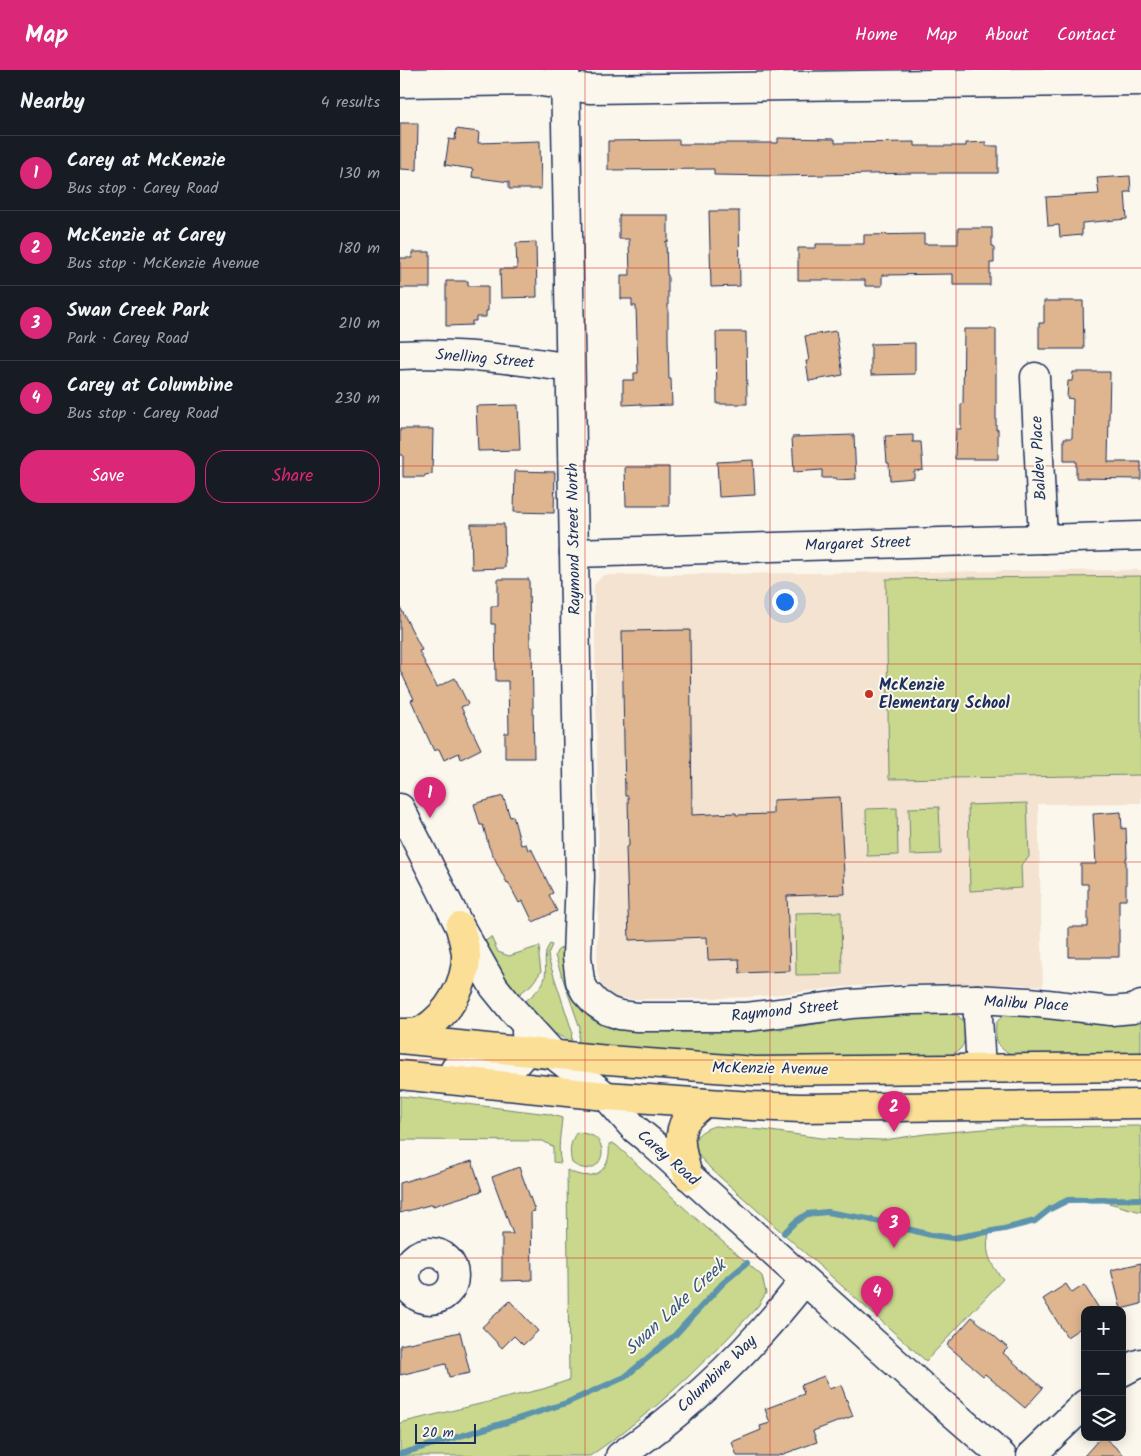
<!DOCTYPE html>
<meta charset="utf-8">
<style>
body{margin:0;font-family:Kalam,sans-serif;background:#242831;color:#f1f3f6}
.controls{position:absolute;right:15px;bottom:15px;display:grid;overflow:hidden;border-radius:10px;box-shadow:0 2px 12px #0003}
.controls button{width:45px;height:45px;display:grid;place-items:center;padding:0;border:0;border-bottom:1px solid #363941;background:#171b24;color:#f1f3f6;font:25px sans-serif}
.scale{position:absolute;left:15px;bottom:12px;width:61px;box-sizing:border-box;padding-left:5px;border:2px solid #1b2f5e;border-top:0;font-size:14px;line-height:18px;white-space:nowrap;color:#1b2f5e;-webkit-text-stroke:4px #fbf7ec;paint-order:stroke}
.you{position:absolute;left:384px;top:531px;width:18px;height:18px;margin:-12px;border:4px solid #fff;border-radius:50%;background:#1a73e8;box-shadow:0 0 0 8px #1a73e833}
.badge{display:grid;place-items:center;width:32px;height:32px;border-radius:50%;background:#db2777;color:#fff;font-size:16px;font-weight:700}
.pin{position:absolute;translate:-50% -41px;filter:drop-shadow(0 1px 2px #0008)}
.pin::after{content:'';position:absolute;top:26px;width:18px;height:15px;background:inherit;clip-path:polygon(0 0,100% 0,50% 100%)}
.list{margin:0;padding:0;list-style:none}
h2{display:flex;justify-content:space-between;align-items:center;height:65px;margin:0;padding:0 20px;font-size:21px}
h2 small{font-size:16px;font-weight:400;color:#9ea1a6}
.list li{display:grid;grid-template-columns:32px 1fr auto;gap:15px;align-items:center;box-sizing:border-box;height:75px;padding:0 20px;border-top:1px solid #363941}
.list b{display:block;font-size:19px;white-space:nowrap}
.list p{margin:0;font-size:16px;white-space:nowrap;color:#9ea1a6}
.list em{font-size:16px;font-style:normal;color:#9ea1a6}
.actions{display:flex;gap:10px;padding:15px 20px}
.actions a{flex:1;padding:11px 0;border:1px solid #db2777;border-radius:20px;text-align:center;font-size:18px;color:#db2777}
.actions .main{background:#db2777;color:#fff}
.icon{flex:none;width:28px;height:28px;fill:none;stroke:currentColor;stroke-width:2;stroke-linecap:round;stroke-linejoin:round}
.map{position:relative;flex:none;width:741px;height:1386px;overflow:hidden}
header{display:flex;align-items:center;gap:30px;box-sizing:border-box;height:70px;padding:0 25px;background:#db2777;color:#fff}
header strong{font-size:24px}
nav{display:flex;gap:28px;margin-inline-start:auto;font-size:18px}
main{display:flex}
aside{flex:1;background:#171b24}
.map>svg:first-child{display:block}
</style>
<header>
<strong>Map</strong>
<nav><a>Home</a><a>Map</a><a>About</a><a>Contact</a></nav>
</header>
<main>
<aside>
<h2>Nearby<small>4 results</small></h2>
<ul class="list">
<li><span class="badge">1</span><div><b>Carey at McKenzie</b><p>Bus stop · Carey Road</p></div><em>130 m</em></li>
<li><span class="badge">2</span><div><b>McKenzie at Carey</b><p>Bus stop · McKenzie Avenue</p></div><em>180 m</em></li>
<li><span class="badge">3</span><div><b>Swan Creek Park</b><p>Park · Carey Road</p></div><em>210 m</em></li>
<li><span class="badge">4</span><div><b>Carey at Columbine</b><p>Bus stop · Carey Road</p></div><em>230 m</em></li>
</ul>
<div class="actions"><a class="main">Save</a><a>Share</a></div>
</aside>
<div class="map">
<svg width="741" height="1386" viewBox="0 0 741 1386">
<rect width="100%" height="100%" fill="#fbf7ec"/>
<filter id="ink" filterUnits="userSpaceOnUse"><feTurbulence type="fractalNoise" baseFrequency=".02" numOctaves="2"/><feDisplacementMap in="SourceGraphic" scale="10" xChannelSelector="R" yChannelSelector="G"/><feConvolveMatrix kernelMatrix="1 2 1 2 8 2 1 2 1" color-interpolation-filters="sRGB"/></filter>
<g filter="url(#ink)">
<polygon fill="#f3e3d0" points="741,500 741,733 638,734 643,916 612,914 497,914 454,916 353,927 283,929 229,929 215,927 206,921 200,914 197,900 199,796 194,515 203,505"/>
<g fill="#c9d88c" stroke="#728475">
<polygon points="741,506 741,705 489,709 486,509"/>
<polygon points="627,733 629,787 621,795 622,818 570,821 568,735"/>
<polygon points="539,737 541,784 510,785 509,738"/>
<polygon points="497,738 498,785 467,786 466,739"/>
<polygon points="441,842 442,904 396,905 395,843"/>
<polygon points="91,867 98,882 109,886 140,876 139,887 141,902 131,915 123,921 118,926 106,911 84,872"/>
<path d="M150,874L152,875L148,884L149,891L172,961L171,972L154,963L124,932C132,926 143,917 145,907C147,896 142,884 150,874Z"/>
<path d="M161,878H164L168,914L174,929L181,940L193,950L206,956L221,959L273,962L353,961L384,959L471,945L552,942C555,944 560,947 562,950C567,957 566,972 561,978C556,984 549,985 542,987C421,988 299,990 178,973L180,958L155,886L157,881Z"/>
<path d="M606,942L644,944L661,950L682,953L708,952L741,943V984L621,986C600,983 594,974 596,953Z"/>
<path d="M0,1026L149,1044L162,1048C161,1062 157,1079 161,1093L153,1092V1077L143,1071L0,1070Z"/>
<path d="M315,1056L363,1060L421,1068L484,1070L525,1064L609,1057L741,1056V1142L698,1130H668L650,1139L635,1151L590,1162C583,1180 591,1196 603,1209L526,1291L311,1099C307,1094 301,1089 298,1084C287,1069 303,1059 315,1056Z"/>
<path d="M177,1062C182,1063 188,1064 193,1066C212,1077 199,1112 172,1093C169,1082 170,1071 177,1062Z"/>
<path d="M212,1073L216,1075L292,1145L362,1206L366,1223L358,1236L326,1270L288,1307L256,1336L218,1366L190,1386H0V1353L143,1319L169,1310L167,1100C191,1113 212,1103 209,1074Z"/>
</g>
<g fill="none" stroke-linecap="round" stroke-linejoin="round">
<g stroke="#5b93ad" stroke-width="6">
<polyline points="384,1163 395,1152 407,1144 427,1142 468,1149 531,1165 553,1168 604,1159 635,1151 650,1139 668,1130 741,1129"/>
<polyline points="0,1384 117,1349 166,1333 225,1307 275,1265 323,1213 347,1193"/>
</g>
</g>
<g fill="#dfb58f" stroke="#1b2f5e">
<polygon points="0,53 18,53 17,100 0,99"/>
<polygon points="56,59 79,62 78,73 140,71 141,119 109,119 109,112 72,107 73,99 45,95 49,69 55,70"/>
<polygon points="378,68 435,69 435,73 515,72 515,76 566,76 566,73 586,72 586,76 598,76 598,103 516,103 378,106 314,105 314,99 208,100 208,71 279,70 279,74 314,74 314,73 378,73"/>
<polygon points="730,106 731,122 725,122 727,149 682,153 682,165 660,167 659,155 648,156 646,127 699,124 697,108"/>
<polygon points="309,141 339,141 340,216 311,217"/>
<polygon points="219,145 268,145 268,172 266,171 267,205 268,205 268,269 269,309 271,309 272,335 241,336 241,334 223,335 223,310 234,310 234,303 238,303 236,236 232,236 232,229 221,229 221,205 230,205 229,169 219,169"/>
<polygon points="558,158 592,158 592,176 594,176 594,193 590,193 590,215 553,215 553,204 482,205 482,216 465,216 465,210 398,210 398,178 416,178 416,174 464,174 464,165 524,164 524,174 558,174"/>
<polygon points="136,172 137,227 101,228 100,199 117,199 116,173"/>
<polygon points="12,182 30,182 30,218 0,218 0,188 12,188"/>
<polygon points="46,211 68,211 68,216 88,216 88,241 86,241 86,247 76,247 76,251 72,251 72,255 46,256"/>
<polygon points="644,231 683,231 684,279 639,279 639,253 644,253"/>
<polygon points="564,259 596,259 596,360 598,359 598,389 555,389 556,359 561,359 561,334 563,334"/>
<polygon points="436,261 443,305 409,311 406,291 409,291 405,266"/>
<polygon points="316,262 346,262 347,334 317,334"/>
<polygon points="515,273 515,304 471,305 471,274"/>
<polygon points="673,302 710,302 708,392 741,392 741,409 676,408 676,391 664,391 664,368 672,368 673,329 667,328 668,311 672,311"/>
<polygon points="118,335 120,380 78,381 76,336"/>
<polygon points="0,359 33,359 32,404 25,405 25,407 3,407 3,385 0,385"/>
<polygon points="454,365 456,409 436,410 436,408 422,408 422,400 394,402 392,367"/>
<polygon points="513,365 513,372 521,372 523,400 514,401 514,408 490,410 489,393 487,393 485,366"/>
<polygon points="353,390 355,425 319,427 317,392"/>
<polygon points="225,397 269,397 269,436 226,436"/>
<polygon points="115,401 155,402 154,443 114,442"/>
<polygon points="71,454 104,454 105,498 72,499"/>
<polygon points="98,509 129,509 130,577 132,577 134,688 105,688 105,663 109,663 108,611 96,611 95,554 91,554 91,536 98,536"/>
<polygon points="0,537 22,580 19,581 37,617 55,608 68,634 61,637 81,679 61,689 59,683 44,690 39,679 34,681 11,630 14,629 0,600"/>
<polygon points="290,560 292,745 336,743 336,745 373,744 373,730 440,727 445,824 387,826 390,901 340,903 339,889 308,890 307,867 229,870 226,777 229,776 228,726 225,726 222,561"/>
<polygon points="103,726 110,747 113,746 121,775 126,774 128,780 131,778 153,823 149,825 157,841 133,852 123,831 119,833 108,812 107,813 89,777 83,755 80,755 74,734"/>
<polygon points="721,742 722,759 726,758 727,788 726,788 726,830 719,830 719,887 669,887 669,857 688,857 688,814 681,814 681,794 696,794 693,744"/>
<polygon points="72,1091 82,1121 33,1136 33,1134 0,1143 0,1113"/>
<polygon points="119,1097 135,1141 131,1142 132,1210 102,1211 102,1164 113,1164 92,1107"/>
<polygon points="741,1193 741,1234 721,1239 711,1200"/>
<polygon points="666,1214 672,1223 684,1215 700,1240 685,1240 685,1255 667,1267 643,1229"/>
<polygon points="110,1231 138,1261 123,1275 114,1266 102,1278 82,1257"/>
<polygon points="572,1247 608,1278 603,1283 643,1318 625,1338 585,1304 583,1306 547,1275"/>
<polygon points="60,1262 70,1303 49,1307 46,1294 0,1305 0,1275"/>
<polygon points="424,1306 429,1319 441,1315 453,1346 413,1361 417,1372 378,1386 337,1386 332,1372 361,1360 360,1356 370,1353 365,1339 404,1324 401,1315"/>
<polygon points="701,1367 704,1367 725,1386 684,1386"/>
</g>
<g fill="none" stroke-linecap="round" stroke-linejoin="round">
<g stroke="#1b2f5e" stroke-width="31">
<g id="minor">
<polyline points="165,0 180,807 177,887 180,911 185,921 196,933 208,941 220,945 237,947 347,947 451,934 511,930 577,929 629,932 711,941 733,939 741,935"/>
<polyline points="0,13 134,11 189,19 741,11"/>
<path d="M0,285C57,282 114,289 170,298"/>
<polyline points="635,307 643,469"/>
<polyline points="174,483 741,466"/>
<polyline points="0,738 60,857 94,917 111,938 154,985 206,1026 234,1058 250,1071 525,1319 602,1386"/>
<polyline points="577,929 581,999"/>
<path d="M55,999C75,996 101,1008 117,992C126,983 127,974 126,962"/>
<circle cx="30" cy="1206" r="24"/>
<polyline points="722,1302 735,1295 741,1293"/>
<path d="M220,1386C290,1338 352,1278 404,1211"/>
<polyline points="631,1386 685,1334"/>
</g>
</g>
<g stroke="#1b2f5e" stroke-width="31">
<g id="major">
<path d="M0,963C7,963 17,963 23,960C48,945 67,913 66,884C65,875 62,866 60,857"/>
<polyline points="0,969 208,990 355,1001 741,997"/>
<polyline points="0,1005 206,1026 352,1036 401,1038 741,1034"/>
<path d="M288,1106C284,1089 275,1066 286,1050C291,1044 298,1039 304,1033"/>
</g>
</g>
<use href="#minor" stroke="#fbf7ec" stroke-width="28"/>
<use href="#major" stroke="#fbdf96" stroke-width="28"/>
</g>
</g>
<path fill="none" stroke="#c8321e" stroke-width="1" stroke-opacity="0.55" d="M185,0V1386M370,0V1386M556,0V1386M0,198H741M0,396H741M0,594H741M0,792H741M0,990H741M0,1188H741"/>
<circle fill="#c8321e" stroke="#fbf7ec" stroke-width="2" cx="469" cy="624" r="5"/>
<g text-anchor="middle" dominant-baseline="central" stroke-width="4" stroke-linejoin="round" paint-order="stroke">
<g font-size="16" fill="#1b2f5e" stroke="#fbf7ec">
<text transform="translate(85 289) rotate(5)">Snelling Street</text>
<text transform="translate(639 388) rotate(-93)">Baldev Place</text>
<text transform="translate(174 469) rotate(-91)">Raymond Street North</text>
<text transform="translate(458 474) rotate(-2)">Margaret Street</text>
<text transform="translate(626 934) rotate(3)">Malibu Place</text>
<text transform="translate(385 941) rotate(-6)">Raymond Street</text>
<text transform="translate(370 999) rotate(1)">McKenzie Avenue</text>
<text transform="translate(268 1088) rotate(41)">Carey Road</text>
<text transform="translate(317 1304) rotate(-44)">Columbine Way</text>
</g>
<g font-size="16" font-weight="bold" fill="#1b2f5e" stroke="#fbf7ec" text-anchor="start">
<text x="479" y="615">McKenzie<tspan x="479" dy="18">Elementary School</tspan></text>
</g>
<g font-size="18" font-style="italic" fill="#36587f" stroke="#fbf7ec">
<text transform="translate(276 1238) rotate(-43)">Swan Lake Creek</text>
</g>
</g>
</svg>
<div class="controls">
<button>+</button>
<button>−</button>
<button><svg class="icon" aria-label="layers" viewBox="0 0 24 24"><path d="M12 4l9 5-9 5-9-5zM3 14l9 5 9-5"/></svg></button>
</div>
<div class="scale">20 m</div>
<div class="you"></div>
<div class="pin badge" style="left:30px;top:748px">1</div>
<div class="pin badge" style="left:494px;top:1062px">2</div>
<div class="pin badge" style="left:494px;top:1178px">3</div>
<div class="pin badge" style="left:477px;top:1247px">4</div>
</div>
</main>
